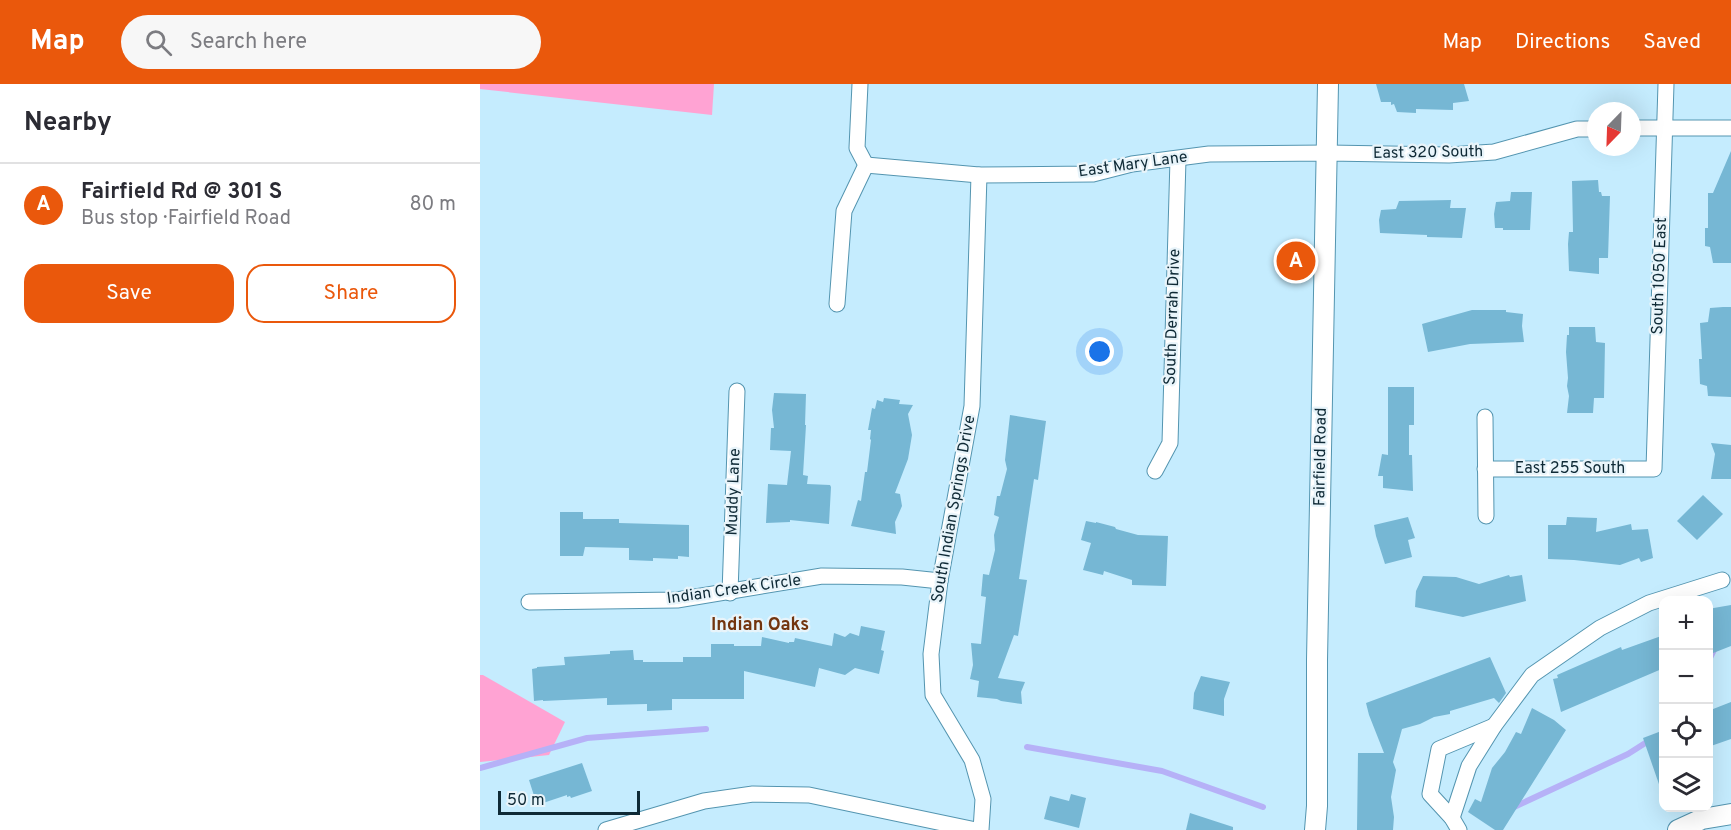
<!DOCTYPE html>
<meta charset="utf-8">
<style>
body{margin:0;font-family:Overpass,sans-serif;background:#f7f7f7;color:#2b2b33}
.controls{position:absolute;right:18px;bottom:18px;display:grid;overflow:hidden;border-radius:12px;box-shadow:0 6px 24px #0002}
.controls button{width:54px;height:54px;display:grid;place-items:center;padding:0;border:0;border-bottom:2px solid #e1e1e2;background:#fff;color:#2b2b33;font:30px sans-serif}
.compass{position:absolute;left:1107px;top:18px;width:54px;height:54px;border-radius:50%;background:#fff;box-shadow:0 6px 24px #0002;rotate:203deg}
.scale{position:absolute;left:18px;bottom:15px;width:142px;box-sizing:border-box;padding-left:6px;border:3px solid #0f2a36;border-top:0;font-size:16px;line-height:21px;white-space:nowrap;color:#0f2a36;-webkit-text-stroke:4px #e8f4fa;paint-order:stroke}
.you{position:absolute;left:620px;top:268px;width:21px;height:21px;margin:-15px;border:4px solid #fff;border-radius:50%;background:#1a73e8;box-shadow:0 0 0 9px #1a73e833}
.badge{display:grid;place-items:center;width:39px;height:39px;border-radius:50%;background:#ea580c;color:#fff;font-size:20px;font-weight:700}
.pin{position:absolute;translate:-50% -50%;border:3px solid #fff;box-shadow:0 2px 6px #0006}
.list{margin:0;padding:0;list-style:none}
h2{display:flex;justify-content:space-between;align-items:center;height:78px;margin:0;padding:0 24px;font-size:26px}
h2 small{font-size:20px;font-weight:400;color:#7c7c81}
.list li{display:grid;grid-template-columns:39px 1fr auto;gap:18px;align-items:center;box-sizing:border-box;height:84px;padding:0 24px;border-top:2px solid #e1e1e2}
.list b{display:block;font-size:22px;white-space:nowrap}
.list p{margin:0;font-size:20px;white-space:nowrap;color:#7c7c81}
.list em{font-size:20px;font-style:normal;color:#7c7c81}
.actions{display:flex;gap:12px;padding:18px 24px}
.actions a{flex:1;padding:14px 0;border:2px solid #ea580c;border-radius:18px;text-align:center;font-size:21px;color:#ea580c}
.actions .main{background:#ea580c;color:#fff}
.icon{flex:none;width:33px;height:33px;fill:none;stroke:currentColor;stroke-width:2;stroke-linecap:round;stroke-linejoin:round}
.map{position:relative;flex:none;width:1251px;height:746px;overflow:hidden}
header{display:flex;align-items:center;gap:36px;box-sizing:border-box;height:84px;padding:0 30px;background:#ea580c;color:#fff}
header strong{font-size:28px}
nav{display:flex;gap:33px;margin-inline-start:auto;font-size:21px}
.search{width:420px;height:54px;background:#f7f7f7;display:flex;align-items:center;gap:15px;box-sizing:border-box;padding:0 21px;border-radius:33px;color:#7c7c81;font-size:22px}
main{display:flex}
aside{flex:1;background:#fff}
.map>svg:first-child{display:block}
</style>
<header>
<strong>Map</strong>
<div class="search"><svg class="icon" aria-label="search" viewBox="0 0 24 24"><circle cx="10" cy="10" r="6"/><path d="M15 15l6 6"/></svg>Search here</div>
<nav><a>Map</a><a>Directions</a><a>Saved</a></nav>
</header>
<main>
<aside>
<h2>Nearby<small></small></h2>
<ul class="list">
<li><span class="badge">A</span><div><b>Fairfield Rd @ 301 S</b><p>Bus stop · Fairfield Road</p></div><em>80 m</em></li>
</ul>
<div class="actions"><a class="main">Save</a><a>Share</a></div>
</aside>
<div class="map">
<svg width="1251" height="746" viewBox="0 0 1251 746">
<rect width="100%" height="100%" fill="#c5ecfe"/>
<g fill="#ffa3d3">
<polygon points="0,0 234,0 232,31 0,5"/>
<polygon points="0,591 3,591 85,638 69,671 0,678"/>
</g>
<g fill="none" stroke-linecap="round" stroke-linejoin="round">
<g stroke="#b6b1f7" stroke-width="6">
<polyline points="1228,578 1236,562"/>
<polyline points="547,663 682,687 783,723"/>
<polyline points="0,684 107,654 226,645"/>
<polyline points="1032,724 1148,670 1170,656"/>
</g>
</g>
<g fill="#76b7d4">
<polygon points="896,0 984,0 989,17 973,19 973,26 936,25 936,29 917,28 914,20 911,21 911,18 901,18"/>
<polygon points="1251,67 1251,179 1233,179 1230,163 1225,162 1225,144 1228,144 1228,109 1233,109"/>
<polygon points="1118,96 1119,108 1121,108 1122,112 1130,112 1128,174 1119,174 1119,190 1089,187 1088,160 1089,148 1093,148 1092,97"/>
<polygon points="1031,108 1052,108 1050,146 1023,146 1023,144 1015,144 1014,130 1016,118 1030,117"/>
<polygon points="971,116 970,124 986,124 982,154 947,153 947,151 900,149 899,136 901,126 916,125 919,117"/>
<polygon points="1243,223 1251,223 1251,313 1228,312 1227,302 1220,300 1219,275 1222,275 1220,239 1228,238 1230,224"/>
<polygon points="992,226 1026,226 1026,228 1043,230 1042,242 1044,258 990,260 948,268 942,240"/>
<polygon points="1089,243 1115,243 1116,258 1125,259 1124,314 1114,314 1113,329 1087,329 1089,312 1087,302 1088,294 1086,268 1087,251 1089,251"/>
<polygon points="908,303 934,303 934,341 929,341 929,371 932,371 933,407 903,404 903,392 898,392 902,370 908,371"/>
<polygon points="294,309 326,310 325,341 326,341 323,391 328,392 327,400 350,401 351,403 349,440 310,436 310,438 286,439 288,400 307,401 311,367 290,366 291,344 294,344 292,326"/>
<polygon points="404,314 420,316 419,320 433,321 428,330 432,351 428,375 415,409 420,410 422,422 415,438 416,450 371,442 378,416 381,417 385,388 387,388 391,356 390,355 391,346 388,346 392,324 395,325 397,316 403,318"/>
<polygon points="530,331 566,337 558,396 554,395 539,495 547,496 538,552 534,551 518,594 545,598 541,608 542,620 521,617 517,615 497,613 499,597 490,595 493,581 491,559 501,560 506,513 501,512 503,490 509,491 515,466 514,451 519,433 514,431 517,412 520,412 527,385 525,376"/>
<polygon points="1231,359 1251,361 1251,395 1231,395 1235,370"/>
<polygon points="1223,411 1243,430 1217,456 1197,437"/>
<polygon points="80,428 103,428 103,435 139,435 139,439 209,441 209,473 198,472 198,475 173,474 173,477 149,476 149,464 105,463 103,472 80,472"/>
<polygon points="928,433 935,454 928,456 932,473 905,480 896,452 894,441"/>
<polygon points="1087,433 1117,434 1116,448 1151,440 1152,446 1168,445 1173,474 1161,478 1159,474 1140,481 1094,476 1068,475 1068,441 1086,441"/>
<polygon points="606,437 616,439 616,438 635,443 636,445 658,451 688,452 686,502 652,501 652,496 624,487 623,491 603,486 611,459 601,456"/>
<polygon points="1029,491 1030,493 1042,491 1046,517 983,533 935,523 936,507 943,492 976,493 999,500"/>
<polygon points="1251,521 1251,562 1228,571 1228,525"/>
<polygon points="381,542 405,547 401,566 404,567 399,590 375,584 365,591 339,584 335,603 264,587 264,615 192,615 192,626 167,627 167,620 127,621 127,614 63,617 63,616 54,617 52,585 57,584 57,583 85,581 84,573 130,570 130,567 153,566 154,576 163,576 163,578 203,578 203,573 231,573 231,560 254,560 254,562 281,562 282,553 309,559 309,558 314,558 315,554 352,562 354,549 365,553 370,549 379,552"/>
<polygon points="1184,551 1184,584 1081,628 1073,595 1078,594 1077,591 1141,563 1142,566"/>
<polygon points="1010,573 1026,609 1019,619 1014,614 970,627 970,630 954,633 940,640 922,645 913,678 916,686 911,713 914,733 913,746 877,746 878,669 904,669 889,631 886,619"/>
<polygon points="721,592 750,598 744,615 744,632 713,625 714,609"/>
<polygon points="1251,618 1251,655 1228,663 1228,627"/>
<polygon points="1052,624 1074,636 1086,646 1023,746 1015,746 988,728 995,715 1001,718 1012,684 1025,668 1036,648 1041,650"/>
<polygon points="1184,646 1184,705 1181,706 1163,654"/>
<polygon points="102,679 112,707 91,714 90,712 87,713 87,711 57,721 49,696"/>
<polygon points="591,710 606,714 599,744 564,735 570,712 589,717"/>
<polygon points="710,729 753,743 753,746 706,746"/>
</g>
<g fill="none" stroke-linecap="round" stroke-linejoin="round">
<g stroke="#5495b0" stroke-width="17">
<g id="minor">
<polyline points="380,0 377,64 386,81"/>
<polyline points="1152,44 1251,44"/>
<polyline points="386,81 499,91 613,90 652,80 729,70 848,69 969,71 1014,68 1097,45 1116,45"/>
<polyline points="499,91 492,322 460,497 451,570 453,611 492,676 503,715 501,746"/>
<polyline points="357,220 364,127 386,81"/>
<polyline points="1005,333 1006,432"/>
<polyline points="1005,385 1174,385 1186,0"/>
<polyline points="675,387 690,359 698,75"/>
<polyline points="250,509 257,307"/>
<polyline points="49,518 197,516 342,492 422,493 460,497"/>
<polyline points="972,734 989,682 1014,642 1052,591 1120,544 1169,519 1242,496"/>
<polyline points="126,746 224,717 273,710 329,711 496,746"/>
<polyline points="979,746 972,734 950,710 959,665 1014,642"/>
</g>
</g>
<g stroke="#5495b0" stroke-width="22">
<g id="tertiary">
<polyline points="835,746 837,722 837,576 848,0"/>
<polyline points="1198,746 1222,735 1251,730"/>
</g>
</g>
<use href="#minor" stroke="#fff" stroke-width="15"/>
<use href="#tertiary" stroke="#fff" stroke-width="20"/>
</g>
<g text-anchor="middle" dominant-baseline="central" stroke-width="4.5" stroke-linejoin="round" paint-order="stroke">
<g font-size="16" fill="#0f2a36" stroke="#e8f4fa">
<text transform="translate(948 69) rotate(-1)">East 320 South</text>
<text transform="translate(653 81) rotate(-8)">East Mary Lane</text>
<text transform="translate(1180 192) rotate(-88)">South 1050 East</text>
<text transform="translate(693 233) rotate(-88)">South Derrah Drive</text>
<text transform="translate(841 373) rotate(-89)">Fairfield Road</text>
<text x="1090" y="385">East 255 South</text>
<text transform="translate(254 408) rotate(-88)">Muddy Lane</text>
<text transform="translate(474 425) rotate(-80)">South Indian Springs Drive</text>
<text transform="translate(254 506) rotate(-8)">Indian Creek Circle</text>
</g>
<g font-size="18" font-weight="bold" fill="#72340e" stroke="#e8f4fa">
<text x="280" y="541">Indian Oaks</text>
</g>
</g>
</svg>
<div class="controls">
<button>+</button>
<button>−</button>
<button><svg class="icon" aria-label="locate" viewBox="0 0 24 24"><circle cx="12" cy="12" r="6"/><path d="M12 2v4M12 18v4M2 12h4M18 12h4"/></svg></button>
<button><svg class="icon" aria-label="layers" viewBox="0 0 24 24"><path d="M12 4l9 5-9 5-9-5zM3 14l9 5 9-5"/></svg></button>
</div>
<svg class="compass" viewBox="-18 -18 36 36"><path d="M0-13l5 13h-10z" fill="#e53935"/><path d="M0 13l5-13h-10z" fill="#7c7c81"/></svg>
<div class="scale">50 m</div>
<div class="you"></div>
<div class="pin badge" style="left:816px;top:177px">A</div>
</div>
</main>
